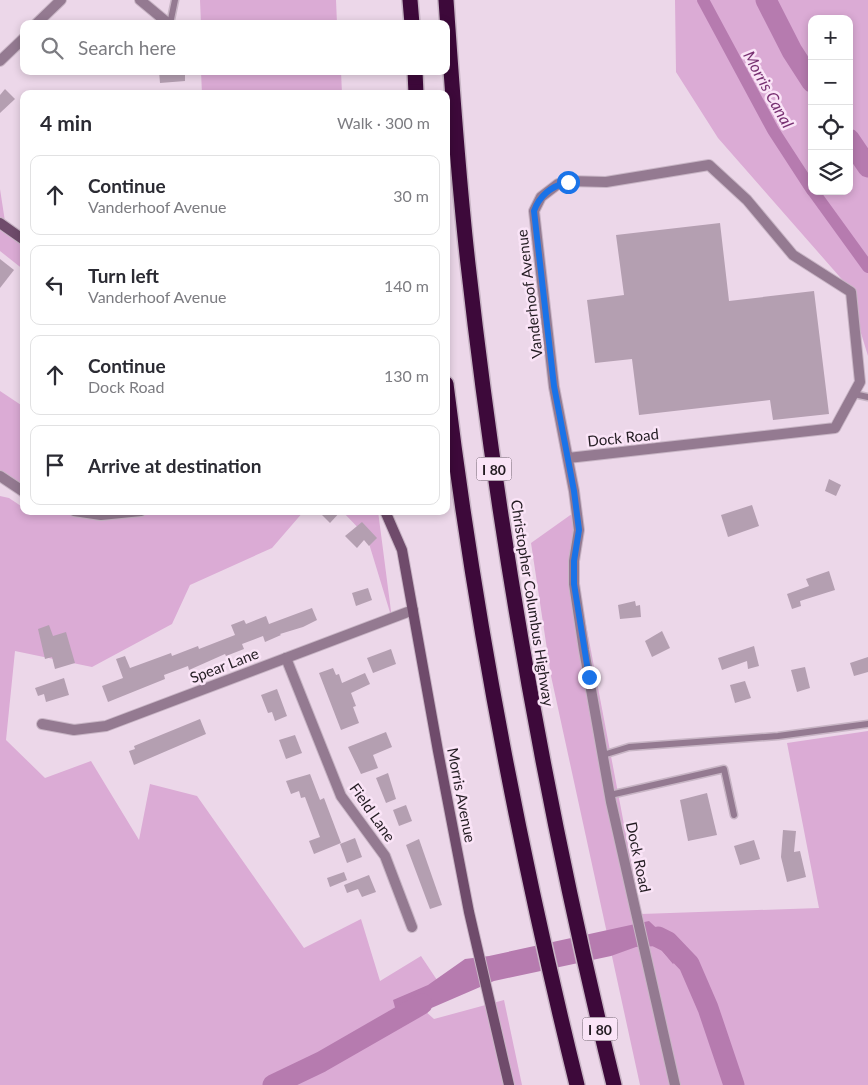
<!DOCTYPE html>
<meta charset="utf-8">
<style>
body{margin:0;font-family:Lato,sans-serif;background:#f2f2f3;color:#2b2b33}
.controls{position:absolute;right:15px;top:15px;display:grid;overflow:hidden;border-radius:10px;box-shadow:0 2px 8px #0003}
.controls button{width:45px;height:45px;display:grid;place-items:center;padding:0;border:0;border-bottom:1px solid #e1e1e2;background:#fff;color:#2b2b33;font:25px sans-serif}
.stop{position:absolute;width:15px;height:15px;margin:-11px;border:4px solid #1a73e8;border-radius:50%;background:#fff}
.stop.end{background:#1a73e8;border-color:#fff;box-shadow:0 1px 5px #0008}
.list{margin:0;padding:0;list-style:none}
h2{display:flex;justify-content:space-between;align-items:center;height:65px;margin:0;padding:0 20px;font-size:21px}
h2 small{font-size:16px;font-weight:400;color:#7c7c81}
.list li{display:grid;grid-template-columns:32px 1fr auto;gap:15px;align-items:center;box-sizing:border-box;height:80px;margin:0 10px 10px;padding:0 10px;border:1px solid #e1e1e2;border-radius:10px}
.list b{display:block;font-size:19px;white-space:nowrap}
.list p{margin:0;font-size:16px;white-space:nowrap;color:#7c7c81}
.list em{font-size:16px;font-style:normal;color:#7c7c81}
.icon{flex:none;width:28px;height:28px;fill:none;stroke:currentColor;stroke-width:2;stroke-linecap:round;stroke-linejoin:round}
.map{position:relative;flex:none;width:868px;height:1085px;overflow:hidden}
.search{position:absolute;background:#fff;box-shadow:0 2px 8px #0003;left:20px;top:20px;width:430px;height:55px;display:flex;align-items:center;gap:12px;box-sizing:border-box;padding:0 18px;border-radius:10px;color:#7c7c81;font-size:19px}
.panel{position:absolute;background:#fff;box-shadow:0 2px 8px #0003;left:20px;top:90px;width:430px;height:425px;border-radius:10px}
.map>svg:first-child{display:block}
</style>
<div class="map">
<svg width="868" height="1085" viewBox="0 0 868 1085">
<rect width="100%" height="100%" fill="#ecd7e9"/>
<g fill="#dbabd5" fill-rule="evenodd">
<polygon points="200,0 336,0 337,24 201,24"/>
<path d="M675,0H868V356L846,284L718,138L676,72ZM812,19H849V191H812Z"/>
<polygon points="201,71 341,71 342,94 202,94"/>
<polygon points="0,189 6,228 24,236 24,270 0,251"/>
<polygon points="0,391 24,407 24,501 0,476"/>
<polygon points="0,496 9,498 24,508 24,511 29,512 304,511 272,548 190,585 172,624 92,667 15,651 6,740 45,778 91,761 139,840 150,784 197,796 304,948 361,919 380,981 421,956 439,983 414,1001 434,1019 504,1000 522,1085 0,1085"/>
<polygon points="342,511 378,511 392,619 367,537"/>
<polygon points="576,511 577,577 641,914 819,908 787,743 868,731 868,1085 640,1085 551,676 531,543"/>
</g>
<polygon fill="#b67baf" points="649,921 683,953 673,964 658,946 636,947 611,956 494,981 399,1022 393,1000 428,985 465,959 489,956"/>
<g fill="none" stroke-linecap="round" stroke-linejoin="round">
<g stroke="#b67baf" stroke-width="12">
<polyline points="703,0 773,130 812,190"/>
<polyline points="813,191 868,267"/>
</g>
<g stroke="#b67baf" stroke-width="21">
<polyline points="766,0 792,51 812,82"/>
<polyline points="849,139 868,167"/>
<polyline points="658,937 668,942 689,964 708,1008 734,1085"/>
<polyline points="273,1085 321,1062 422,1004"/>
</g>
</g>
<g fill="#b49fb1">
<polygon points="159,71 185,71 185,81 160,83"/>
<polygon points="5,89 15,99 0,113 0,95"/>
<polygon points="720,223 729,301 814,291 829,414 773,420 770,400 639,415 632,359 595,363 587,300 624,295 616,235"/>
<polygon points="0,259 14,270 0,288"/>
<polygon points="829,479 841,485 836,496 825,491"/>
<polygon points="752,505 759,526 728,537 721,515"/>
<polygon points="318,511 341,511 330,523"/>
<polygon points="362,522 377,538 369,546 364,540 357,548 345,536"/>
<polygon points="829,571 835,590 800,601 801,606 792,609 787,594 809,586 806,579"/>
<polygon points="368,588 372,600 356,606 352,593"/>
<polygon points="635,601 636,606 640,605 641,617 620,619 618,605"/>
<polygon points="312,608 317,620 303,627 280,634 281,635 265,642 263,636 242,644 244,649 226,656 225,654 189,670 188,666 164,675 165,679 108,702 102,686 123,678 116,659 125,656 130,668 171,653 172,656 198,646 199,649 235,635 231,625 244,620 246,624 266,616 269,624"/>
<polygon points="49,625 53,636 66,632 75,663 55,669 52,657 45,659 38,629"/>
<polygon points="662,631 670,648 652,657 645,641"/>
<polygon points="754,646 759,666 748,669 747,661 722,670 718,658"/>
<polygon points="391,649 396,664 373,673 367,658"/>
<polygon points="868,657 868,672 854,676 850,663"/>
<polygon points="805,667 810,688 797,692 791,670"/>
<polygon points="333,668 336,675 339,674 342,683 365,673 370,684 351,693 356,706 353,707 359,723 341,730 319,673"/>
<polygon points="64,678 69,695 46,702 44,694 38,696 35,688"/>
<polygon points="745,681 751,698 735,703 730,685"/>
<polygon points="277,689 287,716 275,721 272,712 268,713 261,695"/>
<polygon points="200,719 206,734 134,765 129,751 135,749 134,746"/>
<polygon points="386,732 392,747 373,755 378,768 361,774 348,747"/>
<polygon points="295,735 302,753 286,759 279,740"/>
<polygon points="388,773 396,799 386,803 376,778"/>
<polygon points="310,774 320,800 324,798 341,843 314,854 309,841 320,837 305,797 301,798 299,791 291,794 286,781"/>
<polygon points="707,793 717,835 688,841 680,800"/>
<polygon points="406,805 412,821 399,826 393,810"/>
<polygon points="783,830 796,831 794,852 800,851 806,877 787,882 781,857"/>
<polygon points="355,838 362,857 347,863 340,844"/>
<polygon points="419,839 442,905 430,909 406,845"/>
<polygon points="754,840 760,859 740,865 734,846"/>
<polygon points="344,872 347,880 330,887 327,878"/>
<polygon points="369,875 376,892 362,897 358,889 347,893 344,885"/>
</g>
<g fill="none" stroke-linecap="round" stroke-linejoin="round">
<g stroke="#c8b5c5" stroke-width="9">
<g id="lane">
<polyline points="170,24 175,0"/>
<polyline points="854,394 868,397"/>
<polyline points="603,755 629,747 778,736 868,724"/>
<polyline points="610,795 724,769 734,815"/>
</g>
</g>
<g stroke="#c8b5c5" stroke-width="12">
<g id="street">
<polyline points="140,0 169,24"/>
<polyline points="36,24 61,0"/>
<polyline points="0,61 24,38"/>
<polyline points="568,458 835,428 860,382 851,292 793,255 747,200 709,165 606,182 568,181 558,184 541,197 534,211 554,387 574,491 579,530 574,561 574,584 584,650 611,802 675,1085"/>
<polyline points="0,476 24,492"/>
<polyline points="74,511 101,515 141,511"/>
<polyline points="286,658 341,796 385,856 412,927"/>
<polyline points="42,724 74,730 106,726 413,610"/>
</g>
</g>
<g stroke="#c8b5c5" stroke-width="12">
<g id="secondary">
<polyline points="0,223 24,240"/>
<polyline points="385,511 402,550 438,751 469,912 509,1085"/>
</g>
</g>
<g stroke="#c8b5c5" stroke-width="18">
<g id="highway">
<polyline points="410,0 412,24"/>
<path d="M446,0C452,88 458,176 468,264C499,541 547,814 614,1085"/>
<polyline points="415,71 416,94"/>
<path d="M446,384C475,620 520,854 577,1085"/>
</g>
</g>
<use href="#lane" stroke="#947a91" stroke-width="6"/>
<use href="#street" stroke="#947a91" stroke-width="10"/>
<use href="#secondary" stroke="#6f4b6b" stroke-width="10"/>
<use href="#highway" stroke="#3d093a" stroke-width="15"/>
</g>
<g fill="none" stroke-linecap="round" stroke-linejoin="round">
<path stroke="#1a73e8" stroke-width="6" d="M568,182C552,186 540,194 534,211L554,386L574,491L579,530L574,561V584L589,677"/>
</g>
<g text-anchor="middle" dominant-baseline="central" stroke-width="5" stroke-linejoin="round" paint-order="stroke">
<g fill="#fae4f7" stroke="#645862" stroke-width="1">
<rect x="476.5" y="457.5" width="35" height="23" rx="4"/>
<rect x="582.5" y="1017.5" width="35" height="23" rx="4"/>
</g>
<g font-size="14" font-weight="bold" fill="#231c22">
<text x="494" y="469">I 80</text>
<text x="600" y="1029">I 80</text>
</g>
<g font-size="15" fill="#231c22" stroke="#fae4f7">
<text transform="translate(529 294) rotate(-97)">Vanderhoof Avenue</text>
<text transform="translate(623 437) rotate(-6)">Dock Road</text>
<text transform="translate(533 603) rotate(81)">Christopher Columbus Highway</text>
<text transform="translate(224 665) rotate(-21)">Spear Lane</text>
<text transform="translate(462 795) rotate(79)">Morris Avenue</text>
<text transform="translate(373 812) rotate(55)">Field Lane</text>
<text transform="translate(639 857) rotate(78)">Dock Road</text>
</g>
<g font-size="16" font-style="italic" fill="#773071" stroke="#fae4f7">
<text transform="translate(769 89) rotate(61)">Morris Canal</text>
</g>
</g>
</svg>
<div class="controls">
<button>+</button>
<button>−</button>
<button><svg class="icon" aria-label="locate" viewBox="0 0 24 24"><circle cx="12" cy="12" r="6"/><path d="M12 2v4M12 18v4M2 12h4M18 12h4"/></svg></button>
<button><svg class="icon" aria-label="layers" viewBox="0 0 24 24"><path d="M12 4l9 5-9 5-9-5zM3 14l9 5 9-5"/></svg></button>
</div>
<div class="stop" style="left:568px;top:182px"></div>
<div class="stop end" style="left:589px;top:677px"></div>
<div class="search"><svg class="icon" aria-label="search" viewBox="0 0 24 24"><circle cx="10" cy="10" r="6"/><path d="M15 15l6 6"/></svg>Search here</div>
<section class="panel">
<h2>4 min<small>Walk · 300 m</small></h2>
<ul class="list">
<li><svg class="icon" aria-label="ahead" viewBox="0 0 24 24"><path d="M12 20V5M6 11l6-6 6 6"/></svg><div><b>Continue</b><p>Vanderhoof Avenue</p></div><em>30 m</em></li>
<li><svg class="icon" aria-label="left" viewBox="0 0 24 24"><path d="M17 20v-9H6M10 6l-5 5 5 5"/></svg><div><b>Turn left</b><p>Vanderhoof Avenue</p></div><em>140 m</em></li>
<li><svg class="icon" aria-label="ahead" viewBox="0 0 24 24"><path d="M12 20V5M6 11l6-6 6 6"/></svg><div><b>Continue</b><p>Dock Road</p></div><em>130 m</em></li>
<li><svg class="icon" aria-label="arrive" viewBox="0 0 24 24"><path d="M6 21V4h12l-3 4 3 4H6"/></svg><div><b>Arrive at destination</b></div></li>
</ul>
</section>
</div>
